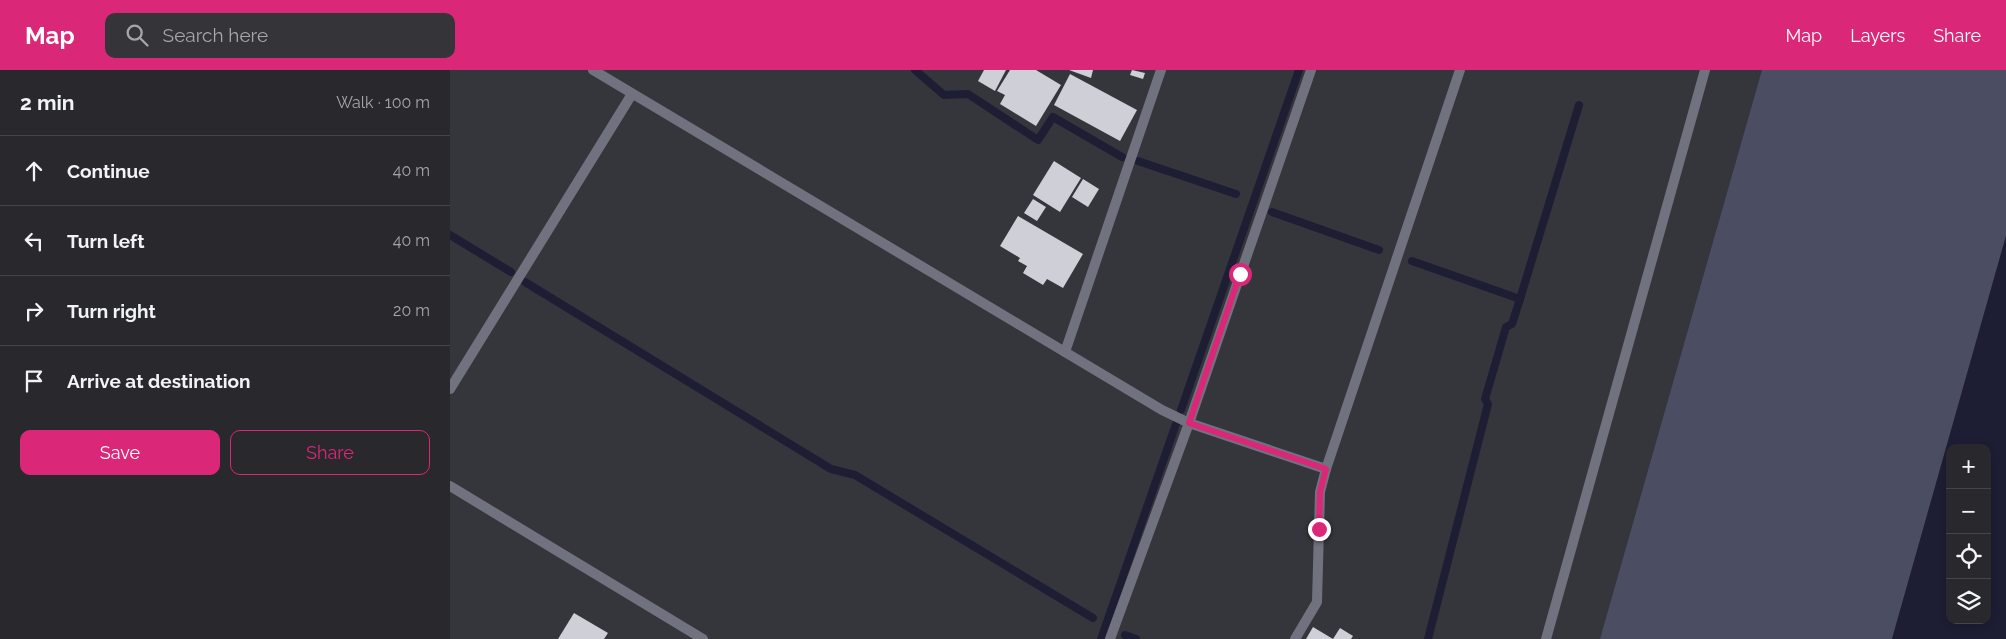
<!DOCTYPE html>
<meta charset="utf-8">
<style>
body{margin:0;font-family:Raleway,sans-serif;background:#343439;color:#f1f3f6}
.controls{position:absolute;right:15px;bottom:15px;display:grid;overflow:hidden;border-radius:10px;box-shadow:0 2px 8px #0003}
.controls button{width:45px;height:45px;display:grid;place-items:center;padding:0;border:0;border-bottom:1px solid #444449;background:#28282d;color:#f1f3f6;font:25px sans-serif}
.stop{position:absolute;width:15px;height:15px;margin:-11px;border:4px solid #db2777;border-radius:50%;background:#fff}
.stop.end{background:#db2777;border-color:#fff;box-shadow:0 1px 5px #0008}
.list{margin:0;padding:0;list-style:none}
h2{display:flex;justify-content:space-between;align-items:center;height:65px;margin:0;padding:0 20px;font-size:21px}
h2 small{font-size:16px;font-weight:400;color:#a5a6aa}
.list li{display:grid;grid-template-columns:32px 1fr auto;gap:15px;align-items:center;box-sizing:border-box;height:70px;padding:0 20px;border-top:1px solid #444449}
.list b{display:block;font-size:19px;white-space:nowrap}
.list em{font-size:16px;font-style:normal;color:#a5a6aa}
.actions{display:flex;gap:10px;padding:15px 20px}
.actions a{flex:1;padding:11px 0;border:1px solid #db2777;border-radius:10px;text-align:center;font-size:18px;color:#db2777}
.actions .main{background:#db2777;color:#fff}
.icon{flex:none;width:28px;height:28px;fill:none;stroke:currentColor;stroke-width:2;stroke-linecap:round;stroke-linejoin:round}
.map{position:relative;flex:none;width:1556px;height:569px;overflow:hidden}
header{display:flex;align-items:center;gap:30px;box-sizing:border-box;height:70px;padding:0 25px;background:#db2777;color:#fff}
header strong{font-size:24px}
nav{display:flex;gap:28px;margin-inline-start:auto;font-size:18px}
.search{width:350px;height:45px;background:#343439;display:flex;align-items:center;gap:12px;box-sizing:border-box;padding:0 18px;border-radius:10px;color:#a5a6aa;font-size:19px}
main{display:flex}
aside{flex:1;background:#28282d}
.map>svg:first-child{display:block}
</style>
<header>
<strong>Map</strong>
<div class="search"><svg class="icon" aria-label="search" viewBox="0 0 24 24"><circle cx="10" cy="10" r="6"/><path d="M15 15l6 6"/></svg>Search here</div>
<nav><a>Map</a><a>Layers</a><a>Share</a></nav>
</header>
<main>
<aside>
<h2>2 min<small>Walk · 100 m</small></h2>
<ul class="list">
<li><svg class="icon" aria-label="ahead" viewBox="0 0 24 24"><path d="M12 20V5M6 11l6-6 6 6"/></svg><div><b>Continue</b></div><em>40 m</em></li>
<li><svg class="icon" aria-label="left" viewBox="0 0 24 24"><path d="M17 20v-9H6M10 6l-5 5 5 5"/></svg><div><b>Turn left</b></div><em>40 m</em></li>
<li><svg class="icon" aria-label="right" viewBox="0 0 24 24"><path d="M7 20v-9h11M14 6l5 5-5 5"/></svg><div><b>Turn right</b></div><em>20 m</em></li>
<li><svg class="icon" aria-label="arrive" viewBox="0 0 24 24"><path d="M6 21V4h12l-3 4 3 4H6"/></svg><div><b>Arrive at destination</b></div></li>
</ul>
<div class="actions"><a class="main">Save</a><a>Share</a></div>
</aside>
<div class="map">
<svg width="1556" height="569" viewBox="0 0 1556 569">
<rect width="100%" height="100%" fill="#35353c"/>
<polygon fill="#4b4d63" points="1312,0 1556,0 1556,166 1442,569 1150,569"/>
<path fill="#1d1e34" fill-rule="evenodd" d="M1556,166V569H1442ZM1500,378H1537V550H1500Z"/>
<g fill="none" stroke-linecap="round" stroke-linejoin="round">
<g stroke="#1d1e34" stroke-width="8">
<polyline points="465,0 494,25 518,24 588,70 603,47 672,87"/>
<polyline points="688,91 786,124"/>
<polyline points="822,142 929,180"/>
<polyline points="0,165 61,202"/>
<polyline points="962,191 1070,229 1129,35"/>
<polyline points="75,212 381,399 405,405 643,548"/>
<polyline points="731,340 849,0"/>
<polyline points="675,565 686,569"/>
<polyline points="651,569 726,354"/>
<polyline points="978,569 1038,334 1035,329 1056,257 1062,254 1070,229"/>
</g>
</g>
<g fill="#cecfd7">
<polygon points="534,0 556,0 545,21 528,11"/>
<polygon points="560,0 586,0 611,15 586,56 550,34 555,25 547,21"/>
<polygon points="619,0 643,0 641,8"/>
<polygon points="682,0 695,3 693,9 680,5"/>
<polygon points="620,4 687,40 670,71 604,35"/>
<polygon points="604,91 631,108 610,142 583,125"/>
<polygon points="633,109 649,119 638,137 622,127"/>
<polygon points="583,129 596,137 587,151 574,143"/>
<polygon points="568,146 633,184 613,218 597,209 593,215 573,203 577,196 568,191 570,188 550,176"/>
<polygon points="124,543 158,563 154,569 108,569"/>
<polygon points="863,557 883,569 856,569"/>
<polygon points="890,558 903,566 901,569 883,569"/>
</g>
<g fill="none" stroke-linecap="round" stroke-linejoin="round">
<polyline stroke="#71727f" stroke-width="10" points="1096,569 1255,0"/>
<g stroke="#71727f" stroke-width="10">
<polyline points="143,0 712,340 739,353 876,399"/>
<polyline points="615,282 711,0"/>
<polyline points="0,319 182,24"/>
<polyline points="0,416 253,569"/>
<polyline points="660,569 739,353 861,0"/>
<polyline points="845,569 867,532 870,422 876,399 1010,0"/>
</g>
</g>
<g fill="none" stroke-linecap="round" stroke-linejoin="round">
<polyline stroke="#db2777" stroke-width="6" points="790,204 739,353 876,399 870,422 869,459"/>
</g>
</svg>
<div class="controls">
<button>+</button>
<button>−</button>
<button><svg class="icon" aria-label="locate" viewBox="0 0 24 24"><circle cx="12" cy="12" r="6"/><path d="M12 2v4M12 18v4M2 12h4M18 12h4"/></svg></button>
<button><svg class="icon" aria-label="layers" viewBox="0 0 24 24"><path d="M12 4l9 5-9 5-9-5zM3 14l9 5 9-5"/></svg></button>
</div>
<div class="stop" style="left:790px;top:204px"></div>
<div class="stop end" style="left:869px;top:459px"></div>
</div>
</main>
